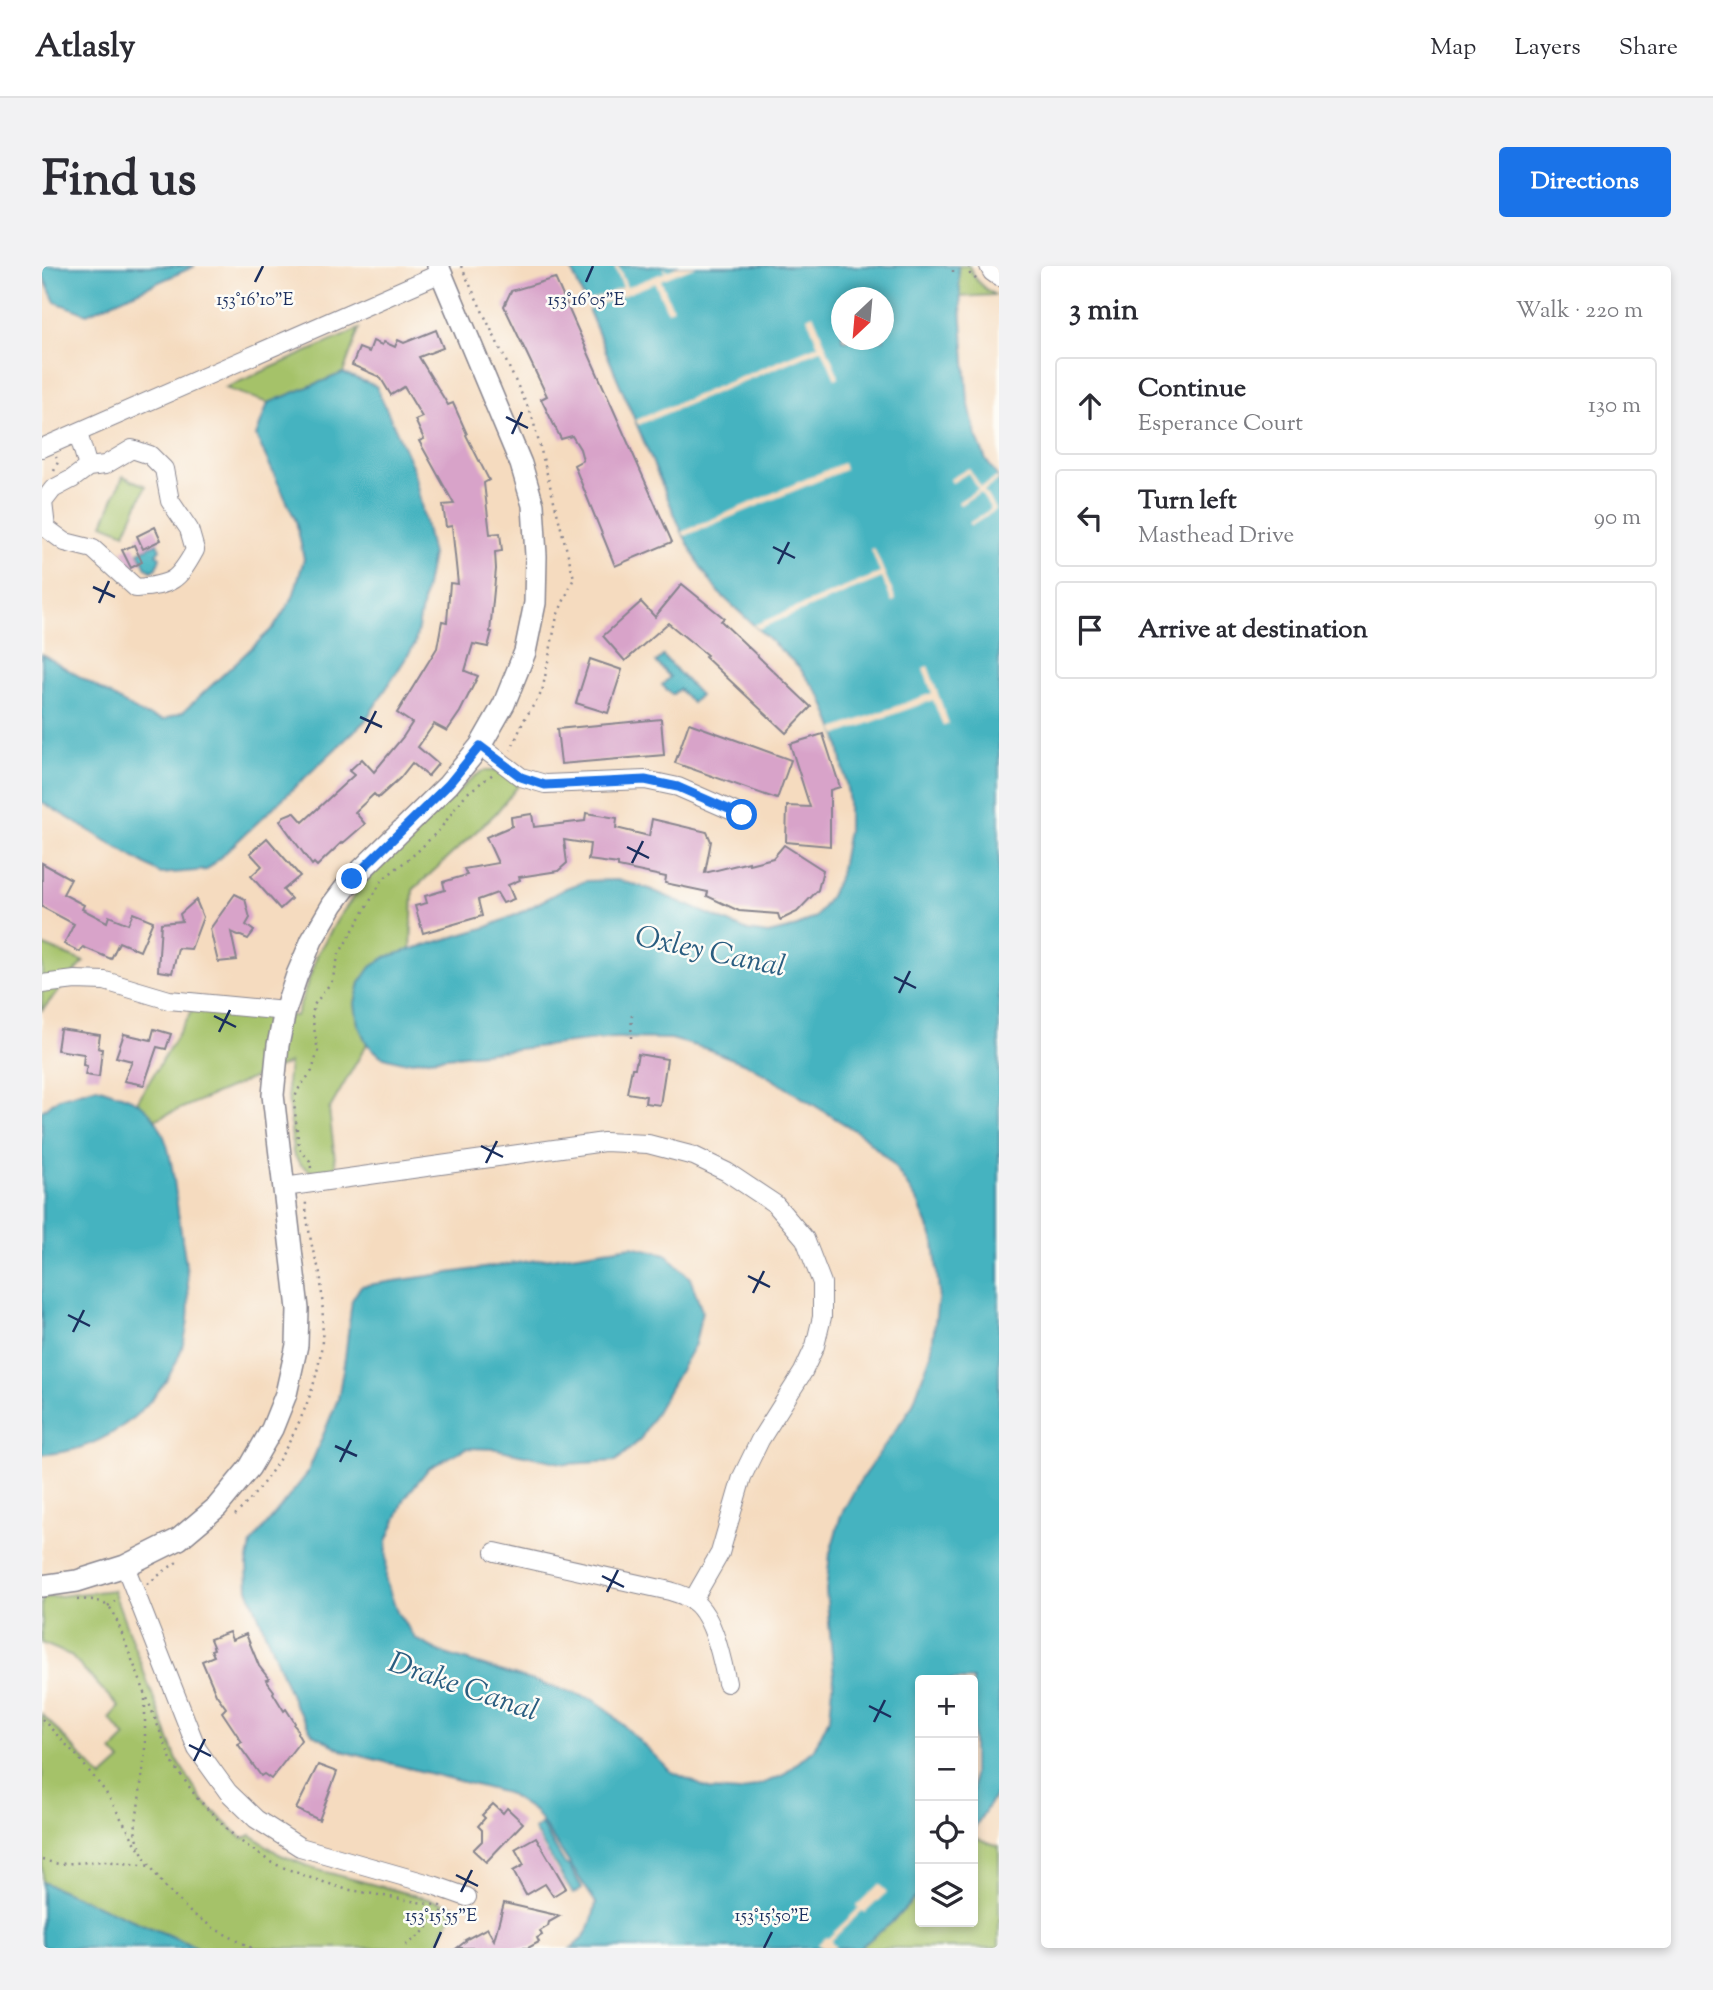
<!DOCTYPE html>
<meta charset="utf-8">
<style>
body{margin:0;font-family:"Sorts Mill Goudy",serif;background:#f2f2f3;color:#2b2b33}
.controls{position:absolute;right:21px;bottom:21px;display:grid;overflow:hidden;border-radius:7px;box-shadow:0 4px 10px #0003}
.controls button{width:63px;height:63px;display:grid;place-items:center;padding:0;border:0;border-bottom:2px solid #e1e1e2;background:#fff;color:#2b2b33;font:35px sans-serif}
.compass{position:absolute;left:789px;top:21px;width:63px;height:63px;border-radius:50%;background:#fff;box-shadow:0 4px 10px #0003;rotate:206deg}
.stop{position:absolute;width:21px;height:21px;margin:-16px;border:5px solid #1a73e8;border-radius:50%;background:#fff}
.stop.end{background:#1a73e8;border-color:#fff;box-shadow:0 2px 7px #0008}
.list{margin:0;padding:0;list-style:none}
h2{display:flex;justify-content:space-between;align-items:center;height:91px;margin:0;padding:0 28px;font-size:30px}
h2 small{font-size:23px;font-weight:400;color:#7c7c81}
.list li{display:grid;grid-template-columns:46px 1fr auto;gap:21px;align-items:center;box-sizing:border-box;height:98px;margin:0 14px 14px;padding:0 14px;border:2px solid #e1e1e2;border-radius:7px}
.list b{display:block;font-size:26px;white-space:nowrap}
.list p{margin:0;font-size:23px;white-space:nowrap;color:#7c7c81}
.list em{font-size:23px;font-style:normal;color:#7c7c81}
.icon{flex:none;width:38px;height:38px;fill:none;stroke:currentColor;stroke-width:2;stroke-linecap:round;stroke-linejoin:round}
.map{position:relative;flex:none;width:957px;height:1682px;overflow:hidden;border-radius:7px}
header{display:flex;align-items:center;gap:42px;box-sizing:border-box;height:98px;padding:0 35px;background:#fff;border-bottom:2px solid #e1e1e2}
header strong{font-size:33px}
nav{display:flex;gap:38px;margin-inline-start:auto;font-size:24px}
.intro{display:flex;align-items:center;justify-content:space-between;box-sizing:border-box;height:168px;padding:0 42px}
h1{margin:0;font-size:49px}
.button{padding:18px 32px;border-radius:7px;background:#1a73e8;color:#fff;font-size:24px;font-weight:700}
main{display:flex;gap:42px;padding:0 42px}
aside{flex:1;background:#fff;border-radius:7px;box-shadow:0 4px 10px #0003}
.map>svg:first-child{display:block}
</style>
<header>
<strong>Atlasly</strong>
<nav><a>Map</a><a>Layers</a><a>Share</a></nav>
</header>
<div class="intro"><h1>Find us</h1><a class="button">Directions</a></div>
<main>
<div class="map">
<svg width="957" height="1682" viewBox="0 0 957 1682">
<rect width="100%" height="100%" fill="#fdfcf7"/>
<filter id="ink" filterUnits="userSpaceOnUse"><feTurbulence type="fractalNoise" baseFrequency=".0143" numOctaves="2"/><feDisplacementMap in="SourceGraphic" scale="14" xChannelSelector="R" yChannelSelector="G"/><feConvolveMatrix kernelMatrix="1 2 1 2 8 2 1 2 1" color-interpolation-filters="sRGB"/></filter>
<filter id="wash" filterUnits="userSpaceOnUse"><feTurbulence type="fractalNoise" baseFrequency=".00686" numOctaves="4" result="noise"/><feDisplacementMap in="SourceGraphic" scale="28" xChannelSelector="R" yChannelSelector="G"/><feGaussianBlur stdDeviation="1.57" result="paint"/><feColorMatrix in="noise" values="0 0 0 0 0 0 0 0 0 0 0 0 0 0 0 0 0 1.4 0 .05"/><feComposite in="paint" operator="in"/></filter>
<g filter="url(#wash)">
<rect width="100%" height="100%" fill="#f5dbbf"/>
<g fill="#a5c269" stroke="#607864" stroke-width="2">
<path d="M916,0H927C933,14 939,21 953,29L917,31Z"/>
<polygon points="317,63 301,107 226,137 183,122"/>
<polygon points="81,210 104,220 83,267 61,258"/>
<polygon points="441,505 455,505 477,519 453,548 371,624 369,684 344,691 318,717 313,737 316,758 325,778 287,844 294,902 270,906 258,898 251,887 245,818 247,797 114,853 95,836 151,743 254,750 276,687 297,651 322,617 430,512"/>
<polygon points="0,679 42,696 0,744"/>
<polygon points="71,1324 135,1494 161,1535 201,1573 209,1569 237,1588 272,1603 413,1640 396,1678 399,1682 157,1682 0,1616 0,1448 60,1512 79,1495 70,1485 84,1471 67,1452 77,1441 28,1389 0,1377 0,1332"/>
<polygon points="931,1571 957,1580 957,1682 817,1682 848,1658 878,1627 878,1656 931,1656"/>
</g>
<g fill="#45b3c0" stroke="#30718f" stroke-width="2" fill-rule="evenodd">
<polygon points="0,0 153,0 45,48 13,36 0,8"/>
<path d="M528,0H916L926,135L934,169L944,194L957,213V1523L931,1564V1414H878V1627L848,1658L817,1682H529C547,1670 550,1657 554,1637L493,1546L464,1527L304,1486L271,1468L252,1438L206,1323L205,1299L209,1278L265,1208L296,1133L303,1092L310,1034L319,1020L590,980L624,988L648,1012L660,1045L653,1078L598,1174L574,1195L524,1198L454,1183L424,1182L387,1202L363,1232L345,1275L344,1315L355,1346L374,1373L400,1387L550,1433L565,1443L628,1505L669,1524L698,1526L740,1510L772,1483L788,1450L792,1410L784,1325L788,1287L799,1249L816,1218L870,1140L889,1088L897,1026L892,975L876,936L850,897L820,869L709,800L665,783L629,773L572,772L360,796L339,790L325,778L316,758L313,737L318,717L329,701L344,691L445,661L478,647L524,622L543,615L575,614L605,622L706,665L726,668L751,662L774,651L787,632L798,609L806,564V528L795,469L780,432L756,400L676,326L658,300L640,266ZM800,32H842V74H800Z"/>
<polygon points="301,107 334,120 371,202 390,289 373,378 323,455 165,604 119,608 0,536 0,388 100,448 121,454 141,446 232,361 251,331 262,293 254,255 214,170 226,137"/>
<polygon points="115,277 118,283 114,288 118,291 115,302 110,305 104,302 97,286"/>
<polygon points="621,390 658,429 650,437 637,423 630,429 620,419 628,411 614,396"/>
<path d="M55,821C68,826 84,829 95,836C132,859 131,915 137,953C142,987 149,1020 146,1054C140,1112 91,1165 37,1182C25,1186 12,1187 0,1189V845L17,832Z"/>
<polygon points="499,1558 523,1598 527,1600 539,1620 540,1623 531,1628 492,1564"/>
<polygon points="0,1616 157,1682 0,1682"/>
</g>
<g fill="#f5dbbf">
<polygon points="572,0 576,0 585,21 623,6 621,0 625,5 637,0 654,0 619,14 631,43 625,45 613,17 545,44 542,37 581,21"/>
<polygon points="771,48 797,111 793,113 780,83 596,159 594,154 776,79 765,51"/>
<polygon points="801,197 803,204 643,270 640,266"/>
<polygon points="927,202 939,221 955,211 957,213 942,225 954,244 929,260 927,257 949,243 938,226 918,239 916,236 936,223 926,207 910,217 908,213"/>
<polygon points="832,282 854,334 850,336 840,312 716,363 712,359 838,307 829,283"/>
<polygon points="886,400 907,458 901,460 891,434 795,469 792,463 890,427 881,402"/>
<polygon points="837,1618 845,1626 823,1647 820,1645 789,1675 794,1682 780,1682 776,1678 784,1671 786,1672 817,1642 815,1639"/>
</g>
<g id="blocks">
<g fill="#d8a3c9">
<polygon points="513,12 630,276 573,300 532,199 541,194 538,183 530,170 519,173 499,133 505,130 462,40 469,25"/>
<polygon points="394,64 401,82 377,91 406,139 411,137 425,168 424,169 447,214 442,217 448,268 458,267 460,285 453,286 454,303 448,366 450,366 446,381 431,378 423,405 436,410 418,446 405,465 392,458 376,481 396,498 386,510 370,497 358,512 336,532 332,528 313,546 323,558 300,578 299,577 275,600 272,597 270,599 238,555 242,550 252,546 261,556 312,509 307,505 320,493 332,506 361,471 370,457 355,447 395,382 400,355 405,356 408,317 416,318 410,260 404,261 401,239 412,238 377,175 382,173 373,154 380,151 362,121 349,129 338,111 310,99 317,82 327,86 331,75 340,79 342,76 353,81 356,74 362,77"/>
<polygon points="113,261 119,274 101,283 95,270"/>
<polygon points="92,279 100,296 89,302 80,284"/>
<polygon points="640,318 682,352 679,355 769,441 744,467 663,391 665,389 626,357 583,395 561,370 599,336 613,351"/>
<polygon points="548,393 580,404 566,447 534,437"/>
<polygon points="619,453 622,489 519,498 515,463"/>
<polygon points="647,457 749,494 735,533 633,497"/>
<polygon points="781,468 798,521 788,524 788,580 744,576 745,540 768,541 748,478"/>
<polygon points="544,547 575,552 574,562 607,570 610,553 665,566 669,575 663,607 707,596 707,598 731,592 742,579 781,604 776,624 755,646 738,654 736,648 697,645 665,630 666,626 623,617 624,611 576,601 576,598 546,594 548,578 522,574 525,597 516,605 477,611 478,614 466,619 472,633 461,637 455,627 436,634 440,650 381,667 373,640 385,637 383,630 403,624 401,616 425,609 422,603 456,597 444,571 470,560 469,551 490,548 492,561 543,555"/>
<polygon points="225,572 258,610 241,624 249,633 238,643 209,610 220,600 208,587"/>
<polygon points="0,597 29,613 21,628 42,639 40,643 65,656 67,650 86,658 91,647 111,655 98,685 77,676 69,693 41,681 38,686 22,678 32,658 0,641"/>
<polygon points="193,628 203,633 208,652 204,659 212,665 206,673 189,666 195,694 176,696 168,663"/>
<polygon points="154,634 161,651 149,683 136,682 130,707 116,705 119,657 140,655 138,648"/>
<polygon points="18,763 58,769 56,782 60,783 57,811 43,809 45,800 41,799 42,788 15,784"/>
<polygon points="112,763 129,768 124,783 115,781 102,819 82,815 90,795 74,791 82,768 109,774"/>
<polygon points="596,788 625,793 618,839 603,837 604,830 585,827 590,802 593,802"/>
<polygon points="187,1366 190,1374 204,1368 217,1400 227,1413 224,1414 232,1425 231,1427 242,1445 244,1443 253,1457 252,1459 256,1464 255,1467 259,1474 229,1513 222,1508 219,1510 196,1478 200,1476 180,1446 184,1442 174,1428 160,1395 172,1390 169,1384 172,1383 168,1373"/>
<polygon points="276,1499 295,1506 277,1554 254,1543"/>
<polygon points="451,1538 461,1547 465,1542 481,1557 444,1596 431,1584 440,1575 440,1564 436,1560 443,1552 440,1549"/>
<polygon points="494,1571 524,1622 511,1630 503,1618 484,1629 471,1605 482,1599 473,1583"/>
<polygon points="462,1637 518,1650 507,1656 506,1660 498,1665 500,1669 495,1672 497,1676 486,1682 415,1682 424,1675 423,1674 445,1662 452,1674"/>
</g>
</g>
</g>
<g filter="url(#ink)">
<use href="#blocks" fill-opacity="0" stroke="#88858e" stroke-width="2"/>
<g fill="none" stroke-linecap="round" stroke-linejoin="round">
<g stroke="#88858e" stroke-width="20">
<g id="minor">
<polyline points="947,0 950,6 957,11"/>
<polyline points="36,167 46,201"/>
<polyline points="0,182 399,7"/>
<path d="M90,183L108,189L122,203L128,235L147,263L153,284C136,315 130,319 94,322L51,283L23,276L4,262L1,236L11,223L30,213L46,201L63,199Z"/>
<polyline points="438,480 479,511 503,518 603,514 636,521 700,549"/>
<polyline points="0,718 33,714 63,715 127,734 243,745"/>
<polyline points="242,921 562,876 606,878 652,890 685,906 733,938 763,973 780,1017 780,1051 773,1080 761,1106 718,1174 700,1211 678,1287 651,1334"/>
<path d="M453,1286L628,1325C634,1327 642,1329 648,1333C671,1345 680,1394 685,1417"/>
<polyline points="83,1300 155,1483 186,1526 214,1553 258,1581 391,1619 425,1631"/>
</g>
</g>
<g stroke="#88858e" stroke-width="24">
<polyline id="tertiary" points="0,1320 35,1315 83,1300 137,1273 175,1241 208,1201 230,1163 244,1128 255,1079 256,1043 231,829 236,779 243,745 255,709 270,674 291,638 310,613 406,519 438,480 462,438 483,386 493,337 494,290 491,239 479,198 396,0"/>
</g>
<g stroke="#88858e" stroke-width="2.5" stroke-dasharray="2 5" stroke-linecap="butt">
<polyline points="419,0 490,150 532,312 515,350 500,426 482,454 469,484"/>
<polyline points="927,0 928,8 935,14"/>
<polyline points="911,6 911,0"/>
<polyline points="12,205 16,196 14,191"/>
<polyline points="589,772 590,748"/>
<polyline points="269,902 268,895 257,882 252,837 255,825 270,805 276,785 270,750 272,739 290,715 297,688 341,613 374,587 398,563 424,528 451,508"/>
<path d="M193,1249C232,1213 269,1145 278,1091C282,1068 281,1040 279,1016C279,1006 274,995 271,985C268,969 263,948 264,932"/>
<polyline points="105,1318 136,1295"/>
<path d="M35,1334C49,1333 60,1333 71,1345L130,1496L155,1532L194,1572L230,1597L269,1612L303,1623L398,1640L401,1644L399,1648L377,1670L360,1682"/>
<polyline points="66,1340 77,1332"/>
<polyline points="103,1433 103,1488 93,1565 101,1589 122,1620 148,1646 173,1663 210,1682"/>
<polyline points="0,1453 35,1490 63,1525 97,1583"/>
<polyline points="0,1594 17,1598 63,1595 109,1600"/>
</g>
<use href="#minor" stroke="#fff" stroke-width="18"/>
<use href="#tertiary" stroke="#fff" stroke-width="21"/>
</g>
</g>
<g fill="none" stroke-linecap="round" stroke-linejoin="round" filter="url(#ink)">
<polyline stroke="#1a73e8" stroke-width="9" points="310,613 406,519 438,480 479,511 503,519 603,514 636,521 700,549"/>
</g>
<path fill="none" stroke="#1b2f5e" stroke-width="2.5" d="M213,16L221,0M544,16L551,0M464,151L486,162M470,168L480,146M731,281L753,292M736,298L747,276M51,321L73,331M57,337L67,315M318,451L340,461M323,467L334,445M585,581L607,592M590,597L601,575M852,711L874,722M857,727L868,705M172,750L194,761M177,766L188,744M439,880L461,891M444,897L455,875M706,1010L728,1021M711,1027L722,1005M26,1049L48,1060M31,1066L42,1044M293,1180L315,1190M298,1196L309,1174M560,1310L582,1321M565,1326L576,1304M827,1440L849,1451M832,1456L843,1434M147,1479L169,1490M152,1495L163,1473M414,1609L436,1620M419,1626L430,1604M392,1682L399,1666M722,1682L730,1666"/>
<g text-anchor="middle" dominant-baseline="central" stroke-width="5" stroke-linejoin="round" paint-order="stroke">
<g font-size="30" font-style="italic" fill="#2a5d80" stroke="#fdfcf7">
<text transform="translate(668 687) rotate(12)">Oxley Canal</text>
<text transform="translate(421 1422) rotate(19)">Drake Canal</text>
</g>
</g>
<g font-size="18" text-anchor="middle" fill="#1b2f5e" stroke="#fdfcf7" stroke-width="5" stroke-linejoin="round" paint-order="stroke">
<text x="213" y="39">153°16'10"E</text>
<text x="544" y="39">153°16'05"E</text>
<text x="399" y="1655">153°15'55"E</text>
<text x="730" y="1655">153°15'50"E</text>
</g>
</svg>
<div class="controls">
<button>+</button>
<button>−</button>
<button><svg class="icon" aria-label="locate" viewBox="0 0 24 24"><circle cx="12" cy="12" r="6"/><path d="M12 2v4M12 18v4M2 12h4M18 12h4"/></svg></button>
<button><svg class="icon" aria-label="layers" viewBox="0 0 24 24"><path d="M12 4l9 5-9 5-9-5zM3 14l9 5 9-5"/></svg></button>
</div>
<svg class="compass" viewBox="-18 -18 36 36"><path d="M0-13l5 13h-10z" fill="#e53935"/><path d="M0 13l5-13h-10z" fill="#7c7c81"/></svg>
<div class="stop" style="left:700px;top:549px"></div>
<div class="stop end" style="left:310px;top:613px"></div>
</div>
<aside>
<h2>3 min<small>Walk · 220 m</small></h2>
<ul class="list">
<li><svg class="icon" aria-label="ahead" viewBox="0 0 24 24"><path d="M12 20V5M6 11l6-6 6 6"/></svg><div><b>Continue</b><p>Esperance Court</p></div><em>130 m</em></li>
<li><svg class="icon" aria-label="left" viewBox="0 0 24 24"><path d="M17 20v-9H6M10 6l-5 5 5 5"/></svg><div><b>Turn left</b><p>Masthead Drive</p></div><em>90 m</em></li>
<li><svg class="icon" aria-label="arrive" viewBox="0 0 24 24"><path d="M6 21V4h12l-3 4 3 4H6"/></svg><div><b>Arrive at destination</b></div></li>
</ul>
</aside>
</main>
